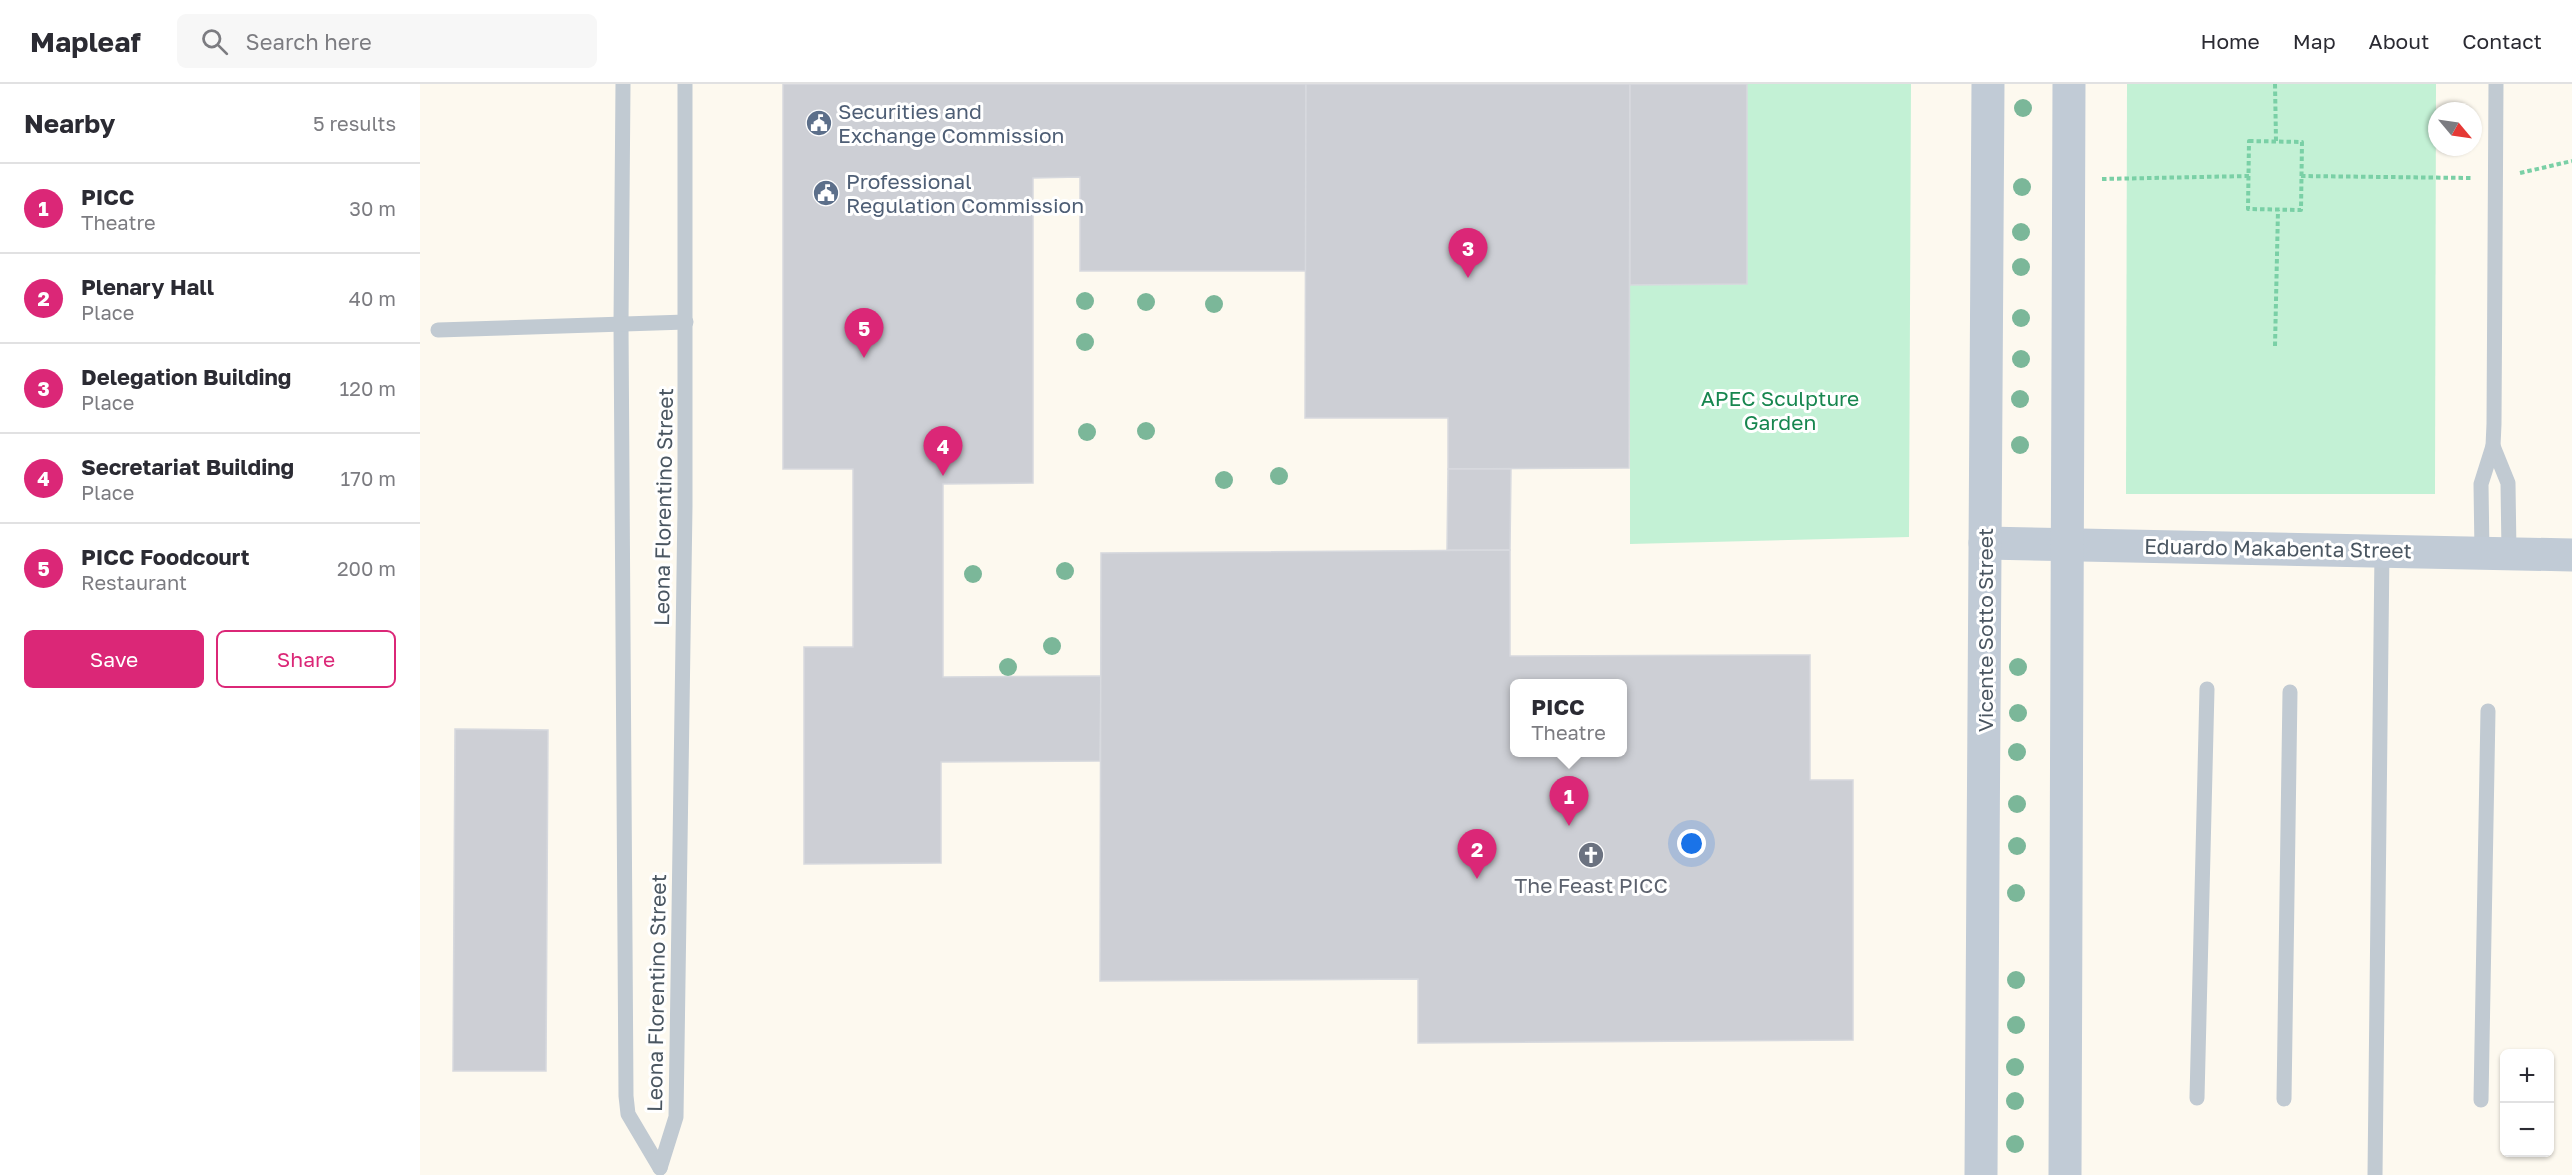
<!DOCTYPE html>
<meta charset="utf-8">
<style>
body{margin:0;font-family:"Golos Text",sans-serif;background:#f7f7f7;color:#2b2b33}
.controls{position:absolute;right:18px;bottom:18px;display:grid;overflow:hidden;border-radius:9px;box-shadow:0 2px 4px #0004}
.controls button{width:54px;height:54px;display:grid;place-items:center;padding:0;border:0;border-bottom:2px solid #e1e1e2;background:#fff;color:#2b2b33;font:30px sans-serif}
.compass{position:absolute;left:2008px;top:18px;width:54px;height:54px;border-radius:50%;background:#fff;box-shadow:0 2px 4px #0004;rotate:119deg}
.you{position:absolute;left:1272px;top:760px;width:21px;height:21px;margin:-15px;border:4px solid #fff;border-radius:50%;background:#1a73e8;box-shadow:0 0 0 9px #1a73e833}
.badge{display:grid;place-items:center;width:39px;height:39px;border-radius:50%;background:#db2777;color:#fff;font-size:20px;font-weight:700}
.pin{position:absolute;translate:-50% -50px;filter:drop-shadow(0 2px 3px #0008)}
.pin::after{content:'';position:absolute;top:32px;width:21px;height:18px;background:inherit;clip-path:polygon(0 0,100% 0,50% 100%)}
.popup{position:absolute;left:1090px;top:595px;width:117px;height:78px;box-sizing:border-box;display:grid;place-content:center;border-radius:9px;background:#fff;filter:drop-shadow(0 2px 4px #0005);font-size:20px;white-space:nowrap;color:#7c7c81}
.popup b{font-size:22px;color:#2b2b33}
.popup::after{content:'';position:absolute;left:50%;top:100%;margin-left:-12px;border:12px solid transparent;border-top-color:#fff}
.list{margin:0;padding:0;list-style:none}
h2{display:flex;justify-content:space-between;align-items:center;height:78px;margin:0;padding:0 24px;font-size:26px}
h2 small{font-size:20px;font-weight:400;color:#7c7c81}
.list li{display:grid;grid-template-columns:39px 1fr auto;gap:18px;align-items:center;box-sizing:border-box;height:90px;padding:0 24px;border-top:2px solid #e1e1e2}
.list b{display:block;font-size:22px;white-space:nowrap}
.list p{margin:0;font-size:20px;white-space:nowrap;color:#7c7c81}
.list em{font-size:20px;font-style:normal;color:#7c7c81}
.actions{display:flex;gap:12px;padding:18px 24px}
.actions a{flex:1;padding:14px 0;border:2px solid #db2777;border-radius:9px;text-align:center;font-size:21px;color:#db2777}
.actions .main{background:#db2777;color:#fff}
.icon{flex:none;width:33px;height:33px;fill:none;stroke:currentColor;stroke-width:2;stroke-linecap:round;stroke-linejoin:round}
.map{position:relative;flex:none;width:2152px;height:1091px;overflow:hidden}
header{display:flex;align-items:center;gap:36px;box-sizing:border-box;height:84px;padding:0 30px;background:#fff;border-bottom:2px solid #e1e1e2}
header strong{font-size:28px}
nav{display:flex;gap:33px;margin-inline-start:auto;font-size:21px}
.search{width:420px;height:54px;background:#f7f7f7;display:flex;align-items:center;gap:15px;box-sizing:border-box;padding:0 21px;border-radius:9px;color:#7c7c81;font-size:22px}
main{display:flex}
aside{flex:1;background:#fff}
.map>svg:first-child{display:block}
</style>
<header>
<strong>Mapleaf</strong>
<div class="search"><svg class="icon" aria-label="search" viewBox="0 0 24 24"><circle cx="10" cy="10" r="6"/><path d="M15 15l6 6"/></svg>Search here</div>
<nav><a>Home</a><a>Map</a><a>About</a><a>Contact</a></nav>
</header>
<main>
<aside>
<h2>Nearby<small>5 results</small></h2>
<ul class="list">
<li><span class="badge">1</span><div><b>PICC</b><p>Theatre</p></div><em>30 m</em></li>
<li><span class="badge">2</span><div><b>Plenary Hall</b><p>Place</p></div><em>40 m</em></li>
<li><span class="badge">3</span><div><b>Delegation Building</b><p>Place</p></div><em>120 m</em></li>
<li><span class="badge">4</span><div><b>Secretariat Building</b><p>Place</p></div><em>170 m</em></li>
<li><span class="badge">5</span><div><b>PICC Foodcourt</b><p>Restaurant</p></div><em>200 m</em></li>
</ul>
<div class="actions"><a class="main">Save</a><a>Share</a></div>
</aside>
<div class="map">
<svg width="2152" height="1091" viewBox="0 0 2152 1091">
<rect width="100%" height="100%" fill="#f5f3f3"/>
<path fill="#fdf9ef" fill-rule="evenodd" d="M0,0H2152V1091H0ZM2017,27H2053V63H2017ZM1095,600H1203V668H1095ZM2084,970H2130V1068H2084Z"/>
<g fill="#c3f1d5">
<polygon points="1327,0 1491,0 1489,453 1210,460 1210,201 1327,200"/>
<polygon points="1707,0 2016,0 2015,410 1706,410"/>
</g>
<g fill="#cdcfd5" stroke="#d7d9de" stroke-width="1.5" fill-rule="evenodd">
<polygon points="363,0 886,0 886,187 660,187 660,93 613,94 613,399 523,400 523,593 681,592 680,677 521,678 521,779 384,780 384,563 433,563 433,385 363,385"/>
<polygon points="886,0 1210,0 1209,384 1028,385 1028,334 885,334"/>
<polygon points="1210,0 1327,0 1327,200 1210,201"/>
<polygon points="1028,385 1091,385 1090,466 1027,466"/>
<path d="M1090,466V572L1390,571V696H1433V956L998,959V895L680,897L681,469ZM1095,600H1203V668H1095Z"/>
<polygon points="35,645 128,646 126,987 33,987"/>
</g>
<g fill="none" stroke-linecap="round" stroke-linejoin="round">
<g stroke="#7ad0a6" stroke-width="4" stroke-dasharray="4.5 3" stroke-linecap="butt">
<polyline points="1855,0 1856,57"/>
<polygon points="1829,57 1882,58 1881,126 1828,125"/>
<polyline points="2100,89 2152,77"/>
<polyline points="1881,92 2051,94"/>
<polyline points="1682,95 1829,92"/>
<polyline points="1855,262 1858,126"/>
</g>
<g stroke="#c1cad2" stroke-width="15">
<polyline points="203,0 201,240 206,1012 208,1030 240,1084"/>
<polyline points="18,246 266,238"/>
<polyline points="2073,362 2088,399 2089,469"/>
<polyline points="2062,469 2061,400 2073,362 2074,340 2076,0"/>
<polyline points="1777,1014 1787,605"/>
<polyline points="1864,1015 1870,608"/>
<polyline points="2061,1016 2068,627"/>
<polyline points="240,1084 256,1033 265,422 265,0"/>
<polyline points="1955,1091 1962,466"/>
</g>
<g stroke="#c1cbd6" stroke-width="33">
<polyline points="1565,459 2152,471"/>
<polyline points="1561,1091 1568,0"/>
<polyline points="1645,1091 1649,0"/>
</g>
</g>
<g fill="#7bb799">
<circle cx="1603" cy="24" r="9"/>
<circle cx="1602" cy="103" r="9"/>
<circle cx="1601" cy="148" r="9"/>
<circle cx="1601" cy="183" r="9"/>
<circle cx="665" cy="217" r="9"/>
<circle cx="726" cy="218" r="9"/>
<circle cx="794" cy="220" r="9"/>
<circle cx="1601" cy="234" r="9"/>
<circle cx="665" cy="258" r="9"/>
<circle cx="1601" cy="275" r="9"/>
<circle cx="1600" cy="315" r="9"/>
<circle cx="726" cy="347" r="9"/>
<circle cx="667" cy="348" r="9"/>
<circle cx="1600" cy="361" r="9"/>
<circle cx="859" cy="392" r="9"/>
<circle cx="804" cy="396" r="9"/>
<circle cx="645" cy="487" r="9"/>
<circle cx="553" cy="490" r="9"/>
<circle cx="632" cy="562" r="9"/>
<circle cx="588" cy="583" r="9"/>
<circle cx="1598" cy="583" r="9"/>
<circle cx="1598" cy="629" r="9"/>
<circle cx="1597" cy="668" r="9"/>
<circle cx="1597" cy="720" r="9"/>
<circle cx="1597" cy="762" r="9"/>
<circle cx="1596" cy="809" r="9"/>
<circle cx="1596" cy="896" r="9"/>
<circle cx="1596" cy="941" r="9"/>
<circle cx="1595" cy="983" r="9"/>
<circle cx="1595" cy="1017" r="9"/>
<circle cx="1595" cy="1060" r="9"/>
</g>
<defs>
<g id="civic-disc" transform="scale(1.35)"><circle r="9.5" fill="#5c6f8a" stroke="#fff"/><path d="M-.6-6.5H3V-4.5H.6V-3L4-1V1h2V6H-6V1h2V-1L-.6-3ZM-1.2 2.5V6h2.4V2.5Z" fill="#fff"/></g>
<g id="church-disc" transform="scale(1.35)"><circle r="9.5" fill="#6b7280" stroke="#fff"/><path d="M-1.2-6h2.4v3.5h3.3v2.4h-3.3V6h-2.4V-.1h-3.3v-2.4h3.3Z" fill="#fff"/></g>
</defs>
<g fill-rule="evenodd">
<use href="#civic-disc" x="399" y="39"/>
<use href="#civic-disc" x="406" y="109"/>
<use href="#church-disc" x="1171" y="771"/>
</g>
<g text-anchor="middle" dominant-baseline="central" stroke-width="6" stroke-linejoin="round" paint-order="stroke">
<g font-size="21" fill="#4e5e75" stroke="#fff" text-anchor="start">
<text x="418" y="27">Securities and<tspan x="418" dy="24">Exchange Commission</tspan></text>
<text x="426" y="97">Professional<tspan x="426" dy="24">Regulation Commission</tspan></text>
</g>
<g font-size="21" fill="#17864f" stroke="#fff">
<text x="1360" y="314">APEC Sculpture<tspan x="1360" dy="24">Garden</tspan></text>
</g>
<g font-size="21" fill="#4a5661" stroke="#fff">
<text transform="translate(243 423) rotate(-89)">Leona Florentino Street</text>
<text transform="translate(1858 464) rotate(1)">Eduardo Makabenta Street</text>
<text transform="translate(1565 546) rotate(-90)">Vicente Sotto Street</text>
<text transform="translate(236 909) rotate(-89)">Leona Florentino Street</text>
</g>
<g font-size="21" fill="#5b616d" stroke="#fff">
<text x="1171" y="801">The Feast PICC</text>
</g>
</g>
</svg>
<div class="controls">
<button>+</button>
<button>−</button>
</div>
<svg class="compass" viewBox="-18 -18 36 36"><path d="M0-13l5 13h-10z" fill="#e53935"/><path d="M0 13l5-13h-10z" fill="#7c7c81"/></svg>
<div class="you"></div>
<div class="pin badge" style="left:1149px;top:742px">1</div>
<div class="popup"><b>PICC</b>Theatre</div>
<div class="pin badge" style="left:1057px;top:795px">2</div>
<div class="pin badge" style="left:1048px;top:194px">3</div>
<div class="pin badge" style="left:523px;top:392px">4</div>
<div class="pin badge" style="left:444px;top:274px">5</div>
</div>
</main>
